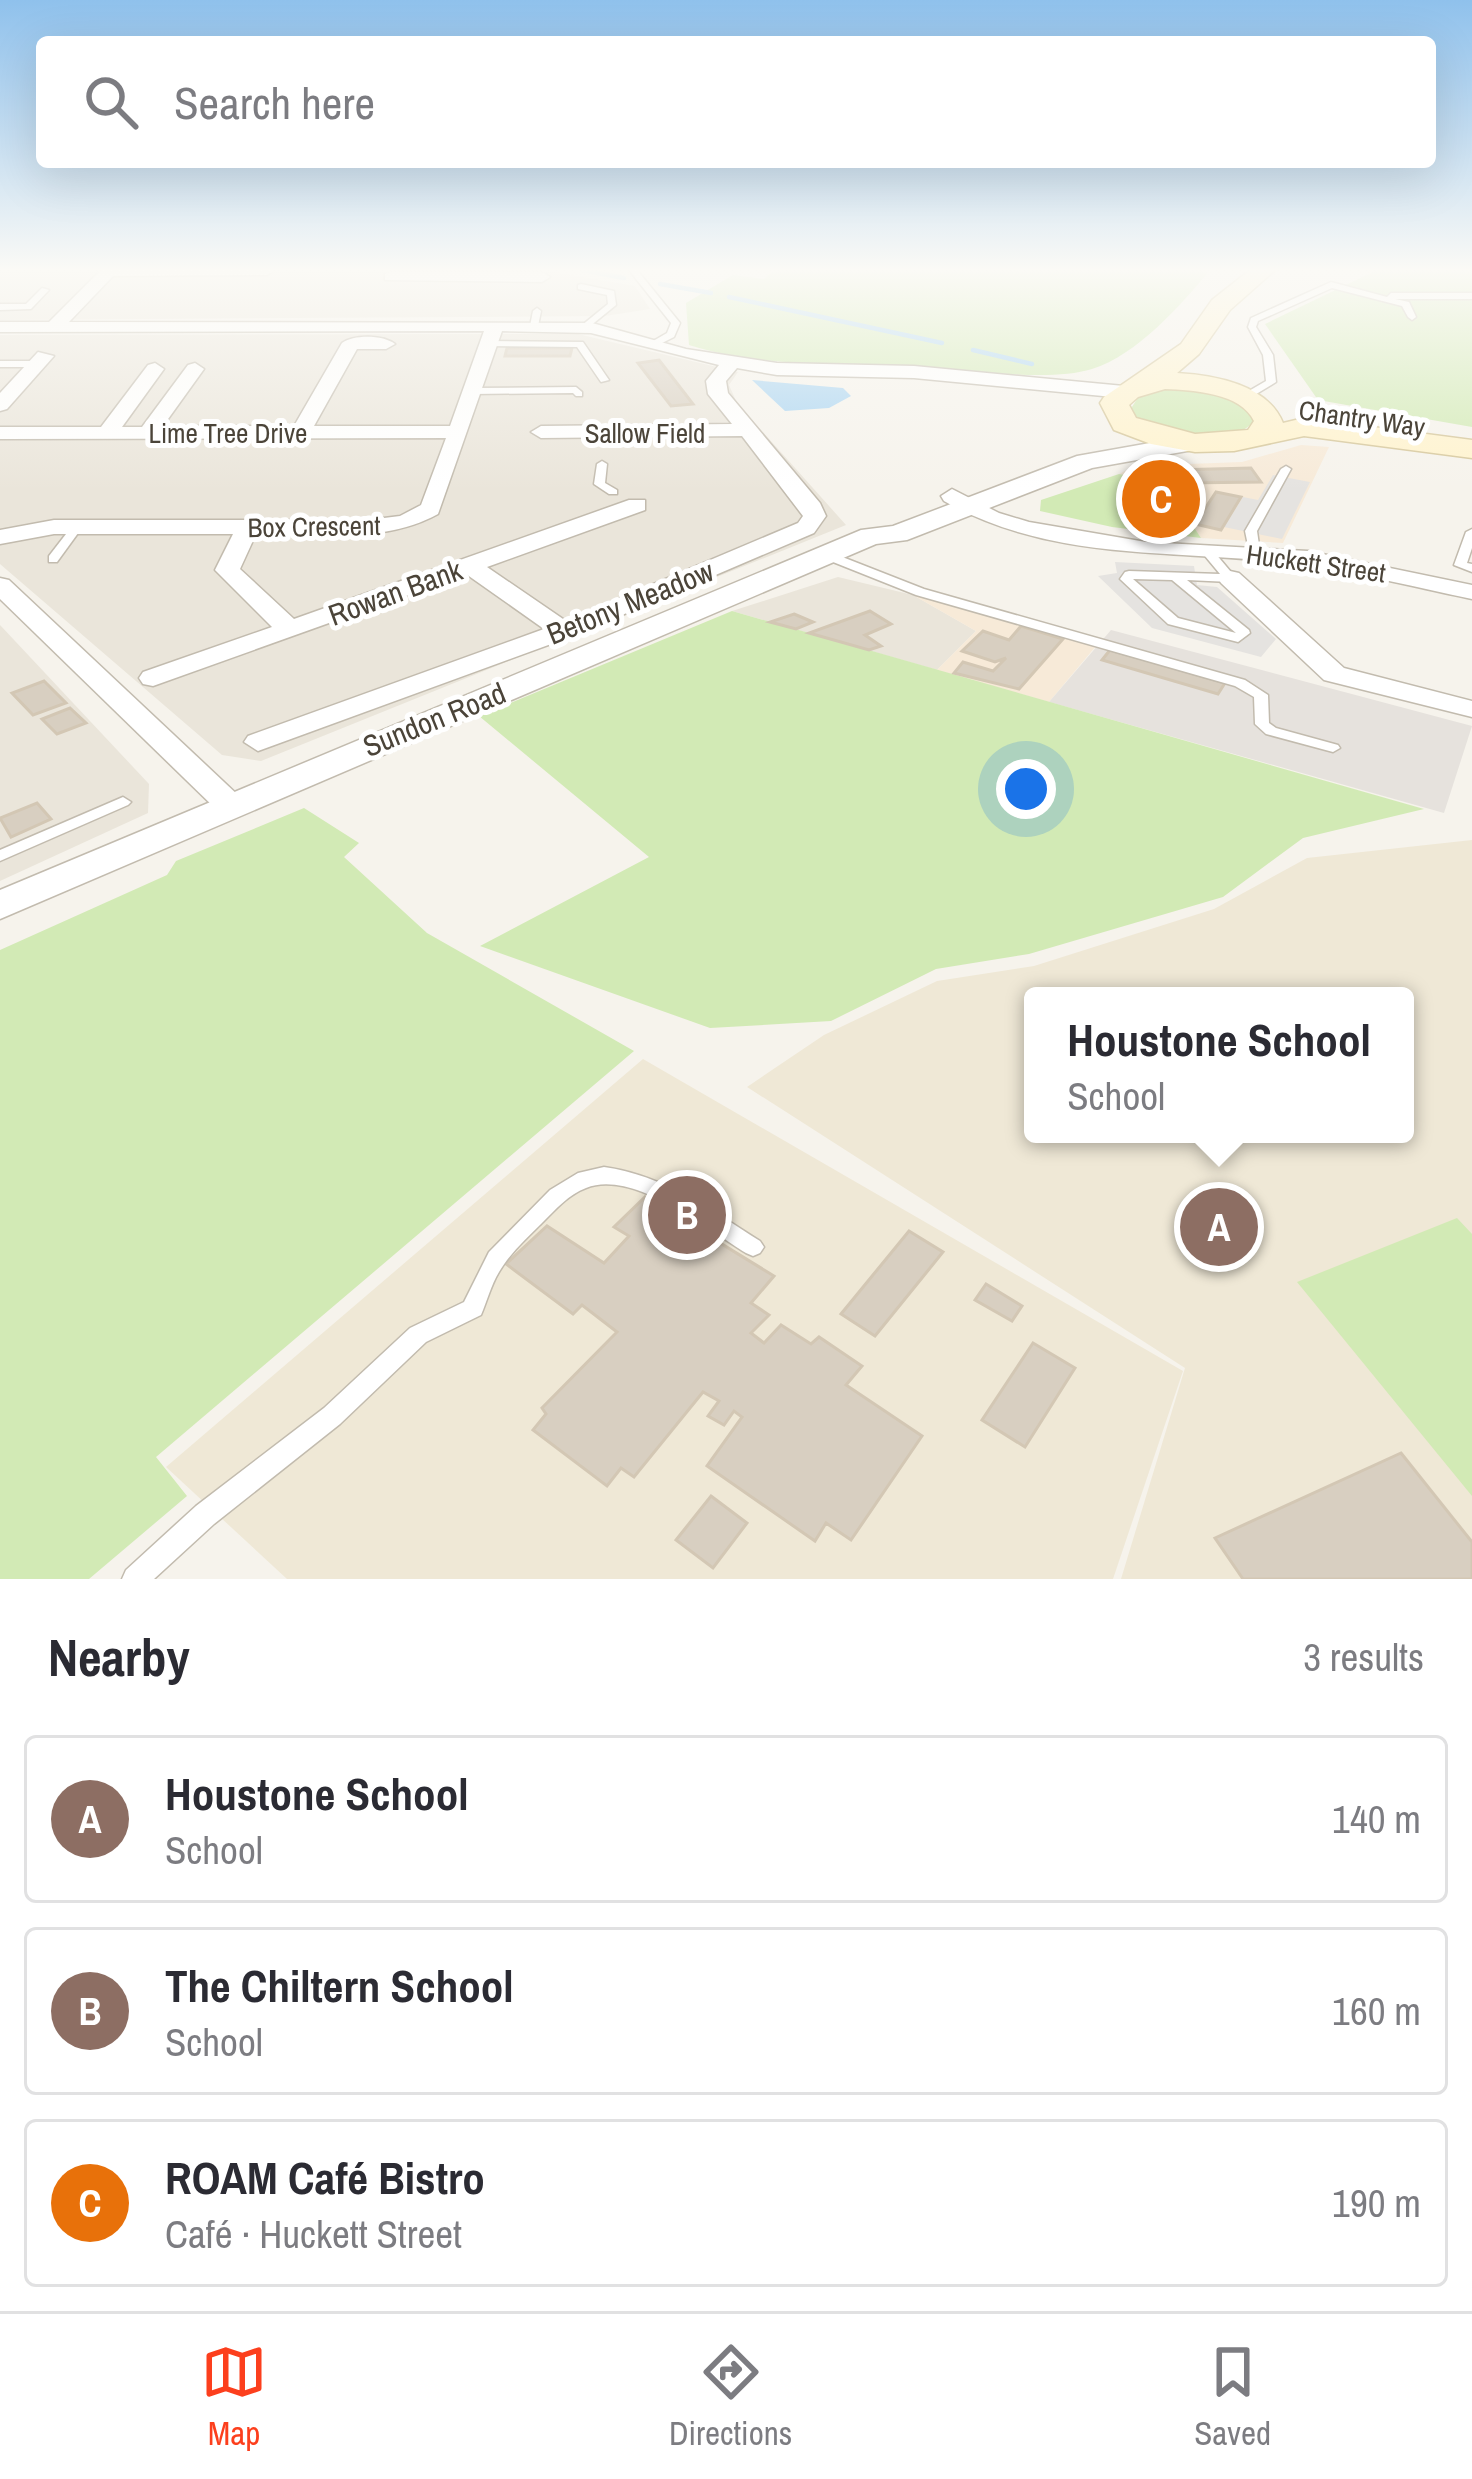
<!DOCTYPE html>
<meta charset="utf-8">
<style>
body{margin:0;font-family:"Archivo Narrow",sans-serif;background:#f2f2f3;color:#2b2b33}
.you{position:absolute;left:1026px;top:789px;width:42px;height:42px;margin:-30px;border:9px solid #fff;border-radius:50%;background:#1a73e8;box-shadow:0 0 0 18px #1a73e833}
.badge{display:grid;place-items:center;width:78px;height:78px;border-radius:50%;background:#fc3f1d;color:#fff;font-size:39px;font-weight:700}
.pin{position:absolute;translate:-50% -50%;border:6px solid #fff;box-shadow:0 3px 12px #0006}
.popup{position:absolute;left:1024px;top:987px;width:390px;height:156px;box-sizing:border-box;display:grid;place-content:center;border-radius:12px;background:#fff;filter:drop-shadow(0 3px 9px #0005);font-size:39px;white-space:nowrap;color:#7c7c81}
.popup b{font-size:45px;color:#2b2b33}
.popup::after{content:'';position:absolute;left:50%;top:100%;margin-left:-24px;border:24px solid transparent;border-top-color:#fff}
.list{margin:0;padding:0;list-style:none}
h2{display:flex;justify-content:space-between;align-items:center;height:156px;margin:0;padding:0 48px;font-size:51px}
h2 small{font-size:39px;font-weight:400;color:#7c7c81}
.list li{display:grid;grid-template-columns:78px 1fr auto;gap:36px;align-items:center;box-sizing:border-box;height:168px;margin:0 24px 24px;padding:0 24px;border:3px solid #e1e1e2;border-radius:12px}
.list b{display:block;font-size:45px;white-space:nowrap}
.list p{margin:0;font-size:39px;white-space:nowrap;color:#7c7c81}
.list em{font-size:39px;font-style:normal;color:#7c7c81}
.icon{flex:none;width:66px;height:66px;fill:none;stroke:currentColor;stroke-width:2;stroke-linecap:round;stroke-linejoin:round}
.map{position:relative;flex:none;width:1472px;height:1579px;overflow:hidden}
.search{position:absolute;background:#fff;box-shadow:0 12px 48px #0002;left:36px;right:36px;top:36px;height:132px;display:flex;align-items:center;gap:30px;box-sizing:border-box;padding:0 42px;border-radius:12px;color:#7c7c81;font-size:45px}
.sheet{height:732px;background:#fff}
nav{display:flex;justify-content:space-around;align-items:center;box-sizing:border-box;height:168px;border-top:3px solid #e1e1e2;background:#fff;font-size:33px;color:#7c7c81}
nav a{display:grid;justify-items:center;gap:6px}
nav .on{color:#fc3f1d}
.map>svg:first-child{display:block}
</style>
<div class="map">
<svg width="1472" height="1579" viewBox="0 0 1472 1579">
<rect width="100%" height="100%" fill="#f6f3ec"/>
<g fill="#eae5da">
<polygon points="0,270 547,271 635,286 650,309 605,316 0,320"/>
<polygon points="578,334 738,372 729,385 737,403 846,525 261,761 222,755 0,564 0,335"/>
<polygon points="838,577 913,595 976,631 937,670 732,611"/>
<polygon points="0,625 149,784 148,813 0,881"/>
</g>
<g fill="#f7ead8">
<polygon points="1301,445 1329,447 1283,543 1201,538 1190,523 1118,506 1141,479 1119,474 1135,466 1242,462"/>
<polygon points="913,595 1096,646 1049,702 937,670 976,631"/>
</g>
<polygon fill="#e6e2dd" points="1111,630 1472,726 1444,813 1049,702"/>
<g fill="#efe8d6" fill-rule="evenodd">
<path d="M1472,840V1579H1121L1185,1368L747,1087L824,1035L937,981L1034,966L1214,909L1307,858ZM1033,996H1405V1134H1033Z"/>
<polygon points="643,1059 1183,1371 1113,1579 287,1579 166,1467"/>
</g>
<g fill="#d2eab5">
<path d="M774,270H1210C1181,305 1137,355 1092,369C1047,383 965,369 917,366C840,362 764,369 689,345L686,303L733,275L764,279Z"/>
<polygon points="1377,270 1472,270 1472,427 1318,400 1265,324"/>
<path d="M1169,389C1202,391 1232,392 1255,419C1235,451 1151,437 1130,410L1139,396Z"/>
<polygon points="1119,474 1142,478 1119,506 1191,523 1201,538 1112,527 1040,511 1041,500"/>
<polygon points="732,611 1424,809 1303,838 1223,897 1029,954 936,969 831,1021 710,1028 480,946 649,857 479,716"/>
<polygon points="304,808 359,843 344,857 427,933 634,1051 156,1457 187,1496 89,1579 0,1579 0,950 167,875 176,861"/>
<polygon points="1457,1218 1472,1234 1472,1496 1297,1282"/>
</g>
<g fill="#e5e3e0">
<polygon points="1273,475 1310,482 1282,539 1224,527 1243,497 1258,500"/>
<polygon points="1115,562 1194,566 1197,585 1217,587 1276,639 1261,657 1152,628 1098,576 1117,573"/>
</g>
<polygon fill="#a9d4f2" points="752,380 843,388 851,396 829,408 785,411"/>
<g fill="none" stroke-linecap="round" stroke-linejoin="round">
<g stroke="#a9d4f2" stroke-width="4.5">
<polyline points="583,270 624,278"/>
<polyline points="660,284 711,293"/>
<polyline points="729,297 942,343"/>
<polyline points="973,350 1032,364"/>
</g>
</g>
<g fill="#d8cfc1" stroke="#d3c7b4" stroke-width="3">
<polygon points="507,348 572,348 570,356 505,356"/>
<polygon points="659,360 693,404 671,406 638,363"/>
<polygon points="1251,468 1261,482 1182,483 1174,470"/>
<polygon points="1147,476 1175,482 1154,513 1124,506"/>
<polygon points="1216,492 1241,497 1221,530 1195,524"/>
<polygon points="870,611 891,624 865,635 881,646 869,650 809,633"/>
<polygon points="794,614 813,622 796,629 770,622"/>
<polygon points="1021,626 1063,639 1019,689 954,673 963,662 993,671 1006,658 995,662 962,651 983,631 1009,640"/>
<polygon points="1110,650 1225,683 1218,694 1102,660"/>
<polygon points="44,681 66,703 33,715 12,693"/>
<polygon points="70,708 86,723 57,734 42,719"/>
<polygon points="37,803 51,819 11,837 0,818"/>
<polygon points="645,1197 774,1276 751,1303 769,1315 751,1333 764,1343 781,1325 811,1344 819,1337 862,1366 846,1385 922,1436 851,1540 826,1523 815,1541 707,1466 742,1417 734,1411 724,1425 708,1416 719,1401 703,1392 634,1477 621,1468 607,1486 533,1430 546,1414 542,1408 617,1332 582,1305 573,1314 506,1264 547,1226 604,1263 629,1236 614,1227"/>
<polygon points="909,1231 943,1252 875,1336 841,1314"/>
<polygon points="986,1284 1022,1306 1012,1321 975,1300"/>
<polygon points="1033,1343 1075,1368 1025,1447 982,1420"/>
<polygon points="1401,1453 1472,1542 1472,1579 1243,1579 1215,1538"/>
<polygon points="711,1496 747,1523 713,1568 676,1540"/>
</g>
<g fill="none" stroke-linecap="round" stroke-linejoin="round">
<g stroke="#c2bbae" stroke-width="3">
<g id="service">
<polygon points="629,270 637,270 680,323 674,337 656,346 648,344 667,333 671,323"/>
<polygon points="1331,282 1387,297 1391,293 1472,293 1472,299 1395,299 1409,302 1416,317 1412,320 1408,317 1402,306 1332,288 1258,321 1256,327 1273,355 1276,382 1248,399 1242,399 1242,395 1266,381 1263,355 1248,327 1251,318"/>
<polygon points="581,284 614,291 616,305 584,331 581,330 581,326 608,304 607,295 578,289 578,285"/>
<polygon points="42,288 49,290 31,309 0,310 0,304 26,304"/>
<polygon points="537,308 541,311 538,326 534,329 530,326 533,311"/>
<polygon points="489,341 583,342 609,380 601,382 577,347 486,346 486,342"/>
<polygon points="0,361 38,361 43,364 38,367 0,367"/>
<polygon points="576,387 582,392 582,396 576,396 573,393 472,394 467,391 472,388"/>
<polygon points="602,461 607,464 605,483 617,490 617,494 609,494 594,484 597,464"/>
<polygon points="1286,466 1291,469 1257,531 1260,552 1258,555 1250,555 1245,531 1281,469"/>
<polygon points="77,524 81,525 81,529 57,562 49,562 49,556 73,525"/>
<polygon points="1472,529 1472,548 1467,563 1472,564 1472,572 1454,565 1466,532"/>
<path d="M1206,546L1210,547L1236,578L1230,582L1187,580L1249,630L1250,633L1238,642L1168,624L1120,579L1125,572L1129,571L1220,574L1200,550ZM1133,579L1172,580L1236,633L1178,618Z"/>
<polygon points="827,551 924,589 1245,680 1268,695 1269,723 1276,728 1338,745 1340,748 1333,752 1266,734 1255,724 1254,697 1235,686 916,595 823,558 821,555"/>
<polygon points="123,797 131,802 128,805 0,861 0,850"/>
<path d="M604,1167C663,1175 711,1210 760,1241L764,1247L760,1253L753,1256L746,1253C707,1229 633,1169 586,1188C569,1194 555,1210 542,1223C527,1238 510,1253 499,1272C491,1285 487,1301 481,1315L426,1342L340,1424L214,1524L154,1579H122L126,1570L196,1506L324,1408L410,1328L464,1302L489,1252L550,1190L578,1173Z"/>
</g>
</g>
<g stroke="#c2bbae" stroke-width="3">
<g id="minor">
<path d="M101,270H275L267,275L113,276L69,322L592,323L686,349L777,363L914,366L1124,386L1134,392L1124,398L914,378L777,375L737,368L726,381L728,393L820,503L826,516L814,533L573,636L258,751L244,742L248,736L544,629L466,574L153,686L143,684L139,678L143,672L272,627L215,570L233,534H54L0,544V530L54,520H368L400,516L421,505L446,438L0,439V427H101L148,365L155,363L164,369L122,427H142L188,365L195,363L204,369L163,426H294L342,343C354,334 384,335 395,344L386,349H357L314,426H450L484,331L0,332V322H49ZM502,331L591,333L719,365L706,381L708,394L732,424L541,426L531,432L541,438L742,436L803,516L798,523L566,621L487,567L645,510V500H629L294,619L240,569L256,534C316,534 384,544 438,514Z"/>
<polygon points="391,272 542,272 550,277 542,282 385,280 385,274"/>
<polygon points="38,352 54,356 7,409 0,411 0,393"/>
<path d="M952,489L999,513L1029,522L1146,542L1308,551L1472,585V599C1418,588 1365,574 1310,566C1185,547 1059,566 944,501L941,496Z"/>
<polygon points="1230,571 1239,573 1344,668 1472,701 1472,717 1324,680 1221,583 1218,578"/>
<polygon points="0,578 9,580 240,797 244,804 240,811 218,811 0,599"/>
</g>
</g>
<g stroke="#c2bbae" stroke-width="3">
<polygon id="tertiary" points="1195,435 1208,443 1204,448 1092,468 907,540 876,544 0,919 0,890 861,530 893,526 1077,456"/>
</g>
<g stroke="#d6c79b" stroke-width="3">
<path id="secondary" d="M1250,270H1275L1230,310L1199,354L1177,373C1215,375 1268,385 1283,423L1304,418L1472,440V458L1304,436L1234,451L1195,452L1151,444L1114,430L1100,403L1104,397L1181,344L1212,300ZM1165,389C1193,390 1241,393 1254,421L1248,430L1195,434L1136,418L1129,405L1138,397Z"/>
</g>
<use href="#service" fill="#fff" fill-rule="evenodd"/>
<use href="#minor" fill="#fff" fill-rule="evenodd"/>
<use href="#tertiary" fill="#fff" fill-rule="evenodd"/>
<use href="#secondary" fill="#fff3cd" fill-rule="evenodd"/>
</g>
<linearGradient id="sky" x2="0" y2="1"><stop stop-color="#8fc1ec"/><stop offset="0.55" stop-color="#fbfaf6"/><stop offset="1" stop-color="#fbfaf6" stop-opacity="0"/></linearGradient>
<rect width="1472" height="491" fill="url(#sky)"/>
<g text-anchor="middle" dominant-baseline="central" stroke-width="10" stroke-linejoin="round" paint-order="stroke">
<g font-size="27" fill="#4b4439" stroke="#fff">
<text transform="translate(1362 418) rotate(8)">Chantry Way</text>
<text x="228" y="433">Lime Tree Drive</text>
<text x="645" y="433">Sallow Field</text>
<text transform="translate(314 526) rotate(-1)">Box Crescent</text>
<text transform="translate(1316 563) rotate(8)">Huckett Street</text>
</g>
<g font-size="30" fill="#4b4439" stroke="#fff">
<text transform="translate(395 592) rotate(-20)">Rowan Bank</text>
<text transform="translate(630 602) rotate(-22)">Betony Meadow</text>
<text transform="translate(434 719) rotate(-22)">Sundon Road</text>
</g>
</g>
</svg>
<div class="you"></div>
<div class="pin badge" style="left:1219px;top:1227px;background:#8d6e63">A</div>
<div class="popup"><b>Houstone School</b>School</div>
<div class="pin badge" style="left:687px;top:1215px;background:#8d6e63">B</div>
<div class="pin badge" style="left:1161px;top:499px;background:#e8710a">C</div>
<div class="search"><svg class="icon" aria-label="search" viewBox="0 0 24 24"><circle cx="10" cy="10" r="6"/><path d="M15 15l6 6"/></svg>Search here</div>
</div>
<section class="sheet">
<h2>Nearby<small>3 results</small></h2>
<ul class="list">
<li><span class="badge" style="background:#8d6e63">A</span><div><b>Houstone School</b><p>School</p></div><em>140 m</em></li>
<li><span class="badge" style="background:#8d6e63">B</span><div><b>The Chiltern School</b><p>School</p></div><em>160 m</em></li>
<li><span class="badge" style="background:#e8710a">C</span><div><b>ROAM Café Bistro</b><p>Café · Huckett Street</p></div><em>190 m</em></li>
</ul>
</section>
<nav>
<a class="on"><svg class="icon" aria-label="map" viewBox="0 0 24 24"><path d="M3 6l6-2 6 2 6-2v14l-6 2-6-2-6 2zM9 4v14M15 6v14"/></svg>Map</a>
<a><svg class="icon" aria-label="directions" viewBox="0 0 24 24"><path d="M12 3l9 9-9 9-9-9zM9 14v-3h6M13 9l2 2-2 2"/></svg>Directions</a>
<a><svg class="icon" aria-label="saved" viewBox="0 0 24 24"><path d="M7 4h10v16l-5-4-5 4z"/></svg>Saved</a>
</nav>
